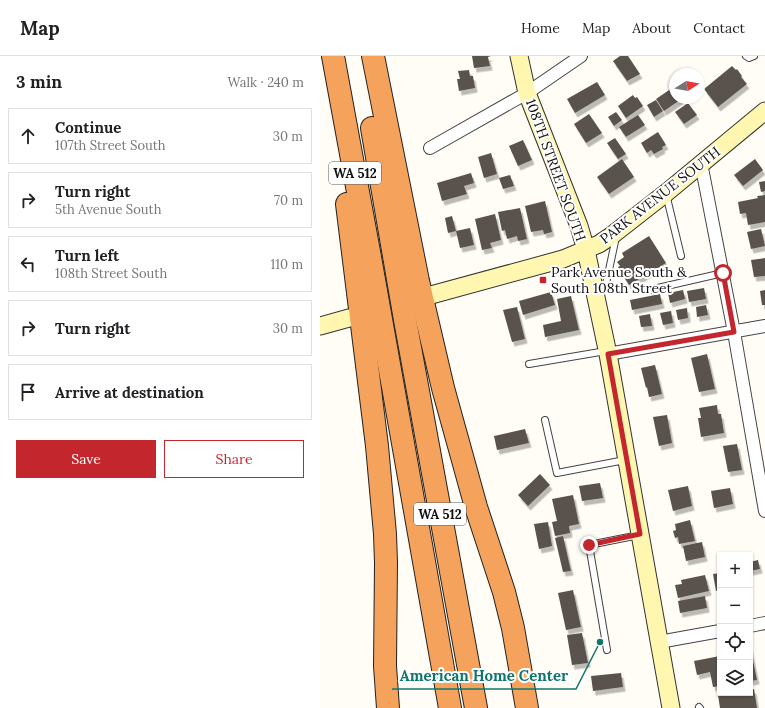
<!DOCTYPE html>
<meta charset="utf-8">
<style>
body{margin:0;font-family:Lora,serif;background:#f6f6f6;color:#202124}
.controls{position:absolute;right:12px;bottom:12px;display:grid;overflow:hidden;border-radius:0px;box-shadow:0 1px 3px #0004}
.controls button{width:36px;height:36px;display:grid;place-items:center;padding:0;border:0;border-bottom:1px solid #e0e0e0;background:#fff;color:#202124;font:20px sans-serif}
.compass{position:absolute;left:349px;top:12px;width:36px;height:36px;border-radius:50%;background:#fff;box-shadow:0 1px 3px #0004;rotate:79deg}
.stop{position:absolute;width:12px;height:12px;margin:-9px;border:3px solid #c4262e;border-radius:50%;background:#fff}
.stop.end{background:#c4262e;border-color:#fff;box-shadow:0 1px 4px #0008}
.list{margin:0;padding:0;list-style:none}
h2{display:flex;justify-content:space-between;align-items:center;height:52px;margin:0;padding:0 16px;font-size:17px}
h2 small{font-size:13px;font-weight:400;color:#757577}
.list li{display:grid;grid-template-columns:26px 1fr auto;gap:12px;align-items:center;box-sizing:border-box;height:56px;margin:0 8px 8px;padding:0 8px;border:1px solid #e0e0e0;border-radius:0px}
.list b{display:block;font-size:15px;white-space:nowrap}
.list p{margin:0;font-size:13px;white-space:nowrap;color:#757577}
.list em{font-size:13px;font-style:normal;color:#757577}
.actions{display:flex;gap:8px;padding:12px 16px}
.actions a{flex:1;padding:9px 0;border:1px solid #c4262e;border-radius:0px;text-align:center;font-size:14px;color:#c4262e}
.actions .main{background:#c4262e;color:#fff}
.icon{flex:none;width:22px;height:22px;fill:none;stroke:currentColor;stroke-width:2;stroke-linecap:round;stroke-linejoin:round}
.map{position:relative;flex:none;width:445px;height:652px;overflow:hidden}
header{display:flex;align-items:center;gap:24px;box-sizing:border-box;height:56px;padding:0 20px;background:#fff;border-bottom:1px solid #e0e0e0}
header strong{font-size:19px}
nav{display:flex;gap:22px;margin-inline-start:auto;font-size:14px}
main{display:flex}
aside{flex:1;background:#fff}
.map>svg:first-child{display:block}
</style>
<header>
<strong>Map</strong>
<nav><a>Home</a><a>Map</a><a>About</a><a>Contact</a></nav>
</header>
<main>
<aside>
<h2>3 min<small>Walk · 240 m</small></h2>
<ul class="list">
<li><svg class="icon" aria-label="ahead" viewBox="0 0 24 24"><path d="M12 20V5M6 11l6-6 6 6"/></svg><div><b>Continue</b><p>107th Street South</p></div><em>30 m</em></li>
<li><svg class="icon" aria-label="right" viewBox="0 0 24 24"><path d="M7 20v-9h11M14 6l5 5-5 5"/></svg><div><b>Turn right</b><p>5th Avenue South</p></div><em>70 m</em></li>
<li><svg class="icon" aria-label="left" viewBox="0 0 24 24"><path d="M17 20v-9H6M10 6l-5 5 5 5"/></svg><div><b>Turn left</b><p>108th Street South</p></div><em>110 m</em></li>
<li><svg class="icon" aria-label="right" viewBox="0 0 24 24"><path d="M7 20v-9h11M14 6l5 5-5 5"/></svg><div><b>Turn right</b></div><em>30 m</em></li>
<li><svg class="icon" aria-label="arrive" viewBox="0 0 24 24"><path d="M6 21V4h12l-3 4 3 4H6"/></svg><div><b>Arrive at destination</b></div></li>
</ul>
<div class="actions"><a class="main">Save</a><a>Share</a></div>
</aside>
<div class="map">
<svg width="445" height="652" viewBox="0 0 445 652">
<defs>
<filter id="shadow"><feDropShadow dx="2.5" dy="4.5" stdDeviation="0" flood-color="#0004"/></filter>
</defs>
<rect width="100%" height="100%" fill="#fffdf5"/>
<g fill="#5a524d" filter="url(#shadow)">
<polygon points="152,0 171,0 168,1 170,10 154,12"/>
<polygon points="300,0 308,0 320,18 307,25 293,5"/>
<polygon points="412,10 416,14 417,13 422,20 421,21 427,28 398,51 384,33"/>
<polygon points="149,14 150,20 153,20 155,32 139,35 137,23 140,23 138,15"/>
<polygon points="277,26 285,39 255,57 247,43"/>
<polygon points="355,30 355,42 363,42 344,55 336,43"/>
<polygon points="313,39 315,42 317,41 323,50 306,62 298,50"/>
<polygon points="336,44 343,55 334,61 327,49"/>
<polygon points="368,47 377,59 364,68 355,56"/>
<polygon points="296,56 302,64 294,70 288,61"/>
<polygon points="269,58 282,77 266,87 254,68"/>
<polygon points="318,59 325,69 306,81 299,71"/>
<polygon points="338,76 346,89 342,91 343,93 334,98 331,94 327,97 321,87"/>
<polygon points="295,82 306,98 298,103 287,87"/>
<polygon points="203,84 212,104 198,110 189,90"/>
<polygon points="171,97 177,118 164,122 158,101"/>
<polygon points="302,103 314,121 289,138 277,121"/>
<polygon points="435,103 443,114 423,130 414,119"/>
<polygon points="151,117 154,127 144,130 147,138 122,145 117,127"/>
<polygon points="190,119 194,130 183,133 179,122"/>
<polygon points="445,125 445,135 441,136 439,126"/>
<polygon points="445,139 445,166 428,169 426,157 420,158 418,146 438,142 437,140"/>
<polygon points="225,145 232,176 224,178 223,174 211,176 205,150"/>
<polygon points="200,152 207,183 198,185 197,180 187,183 185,174 182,175 178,156"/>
<polygon points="175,158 181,184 170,187 172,192 162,194 155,163"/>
<polygon points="132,160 136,175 128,177 125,162"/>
<polygon points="150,172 154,189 140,192 136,175"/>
<polygon points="441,173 445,190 431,193 427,176"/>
<polygon points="329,180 346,207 309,229 298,211 300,210 297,206 304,201 302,197"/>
<polygon points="445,202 445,220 434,221 431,204"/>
<polygon points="384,232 386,243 369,246 367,235"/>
<polygon points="363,234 365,243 350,247 348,237"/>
<polygon points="445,234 445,249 442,249 440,235"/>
<polygon points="231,236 235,249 203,259 199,245"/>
<polygon points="340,238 342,248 312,254 310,244"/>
<polygon points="251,240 259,274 225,281 223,269 241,265 237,243"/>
<polygon points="386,249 388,259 377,261 376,251"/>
<polygon points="197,251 205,283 192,286 183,254"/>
<polygon points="367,252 368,262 358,264 356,254"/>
<polygon points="351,255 353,267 343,269 340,257"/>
<polygon points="330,258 332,270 321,271 319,260"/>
<polygon points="387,298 395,333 379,336 371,302"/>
<polygon points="335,309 342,338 329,341 327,331 326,332 321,312"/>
<polygon points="397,349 398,358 401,358 404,377 381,381 378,362 381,362 379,352"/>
<polygon points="347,359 352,387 339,390 333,361"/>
<polygon points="205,373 209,387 177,394 174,380"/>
<polygon points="417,388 422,414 408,416 403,390"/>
<polygon points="220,418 230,429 208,450 198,439"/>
<polygon points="280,427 283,442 262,445 259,430"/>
<polygon points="368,430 372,450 353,455 348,434"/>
<polygon points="410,432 413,448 394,452 391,435"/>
<polygon points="253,439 259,468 249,470 250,477 235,480 232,466 237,465 232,443"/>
<polygon points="370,464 375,485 359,488 358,481 355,482 353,475 356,474 355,468"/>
<polygon points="228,466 232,490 219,493 214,468"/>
<polygon points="243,480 251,515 243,516 235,482"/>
<polygon points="382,486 385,501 366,505 363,490"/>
<polygon points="438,504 440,513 430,515 430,506"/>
<polygon points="400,517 400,534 396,535 393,518"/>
<polygon points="385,519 389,535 358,542 355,529 362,528 361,524"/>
<polygon points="253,534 261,571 246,574 238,537"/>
<polygon points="385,540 387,552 360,557 358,545"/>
<polygon points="262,577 268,607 252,609 247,579"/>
<polygon points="430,590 437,624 430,625"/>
<polygon points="400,600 400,630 393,631 390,616 377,619 374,605"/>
<polygon points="301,617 303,631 273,635 271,620"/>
<polygon points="434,633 437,652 400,652 398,639 413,637 430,637 430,634"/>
</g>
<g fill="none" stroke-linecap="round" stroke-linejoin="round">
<g stroke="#444" stroke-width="8">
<g id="lane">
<polyline points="426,0 429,2 434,0"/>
<polyline points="346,138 361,200"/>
<polyline points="277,234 286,228 296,181"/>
<polyline points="329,234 403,217"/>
<polyline points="209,308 286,295"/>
<polyline points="225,364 237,417 305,404"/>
<polyline points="287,594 269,489 319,479"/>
<polyline points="379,651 380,652"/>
</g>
</g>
<g stroke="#444" stroke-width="14">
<g id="street">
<polyline points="110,92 207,37 261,0"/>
<polyline points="381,107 414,276 445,455"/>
<polyline points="288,298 445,270"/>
<polyline points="430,570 445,567"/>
<polyline points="339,586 400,575"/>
</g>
</g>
<g stroke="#333" stroke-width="19">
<g id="secondary">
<polyline points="199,0 207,37 259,170 266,194 288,298 351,652"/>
<polyline points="111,239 243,203 279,188 291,180 346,137 445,55"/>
<polyline points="0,270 29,262"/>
</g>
</g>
<g stroke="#222" stroke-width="24">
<g id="highway">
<path d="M13,0C54,217 91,435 130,652"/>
<polyline points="53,0 98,225 123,332 156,451 184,536 193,572 207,652"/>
<polyline points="52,72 85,264 156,652"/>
<polyline points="27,148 57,390 65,478 66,507 65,610 68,652"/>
</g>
</g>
<use href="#lane" stroke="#fff" stroke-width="6"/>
<use href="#street" stroke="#fff" stroke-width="12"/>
<use href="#secondary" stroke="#fff6b0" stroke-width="17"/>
<use href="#highway" stroke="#f5a25d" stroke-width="22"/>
</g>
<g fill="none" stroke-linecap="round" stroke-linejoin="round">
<polyline stroke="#c4262e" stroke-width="5" points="269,489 320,478 288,298 414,276 403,217"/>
</g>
<rect fill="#c4262e" stroke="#fff" stroke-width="1.5" x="219" y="220" width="8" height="8" rx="2"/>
<g text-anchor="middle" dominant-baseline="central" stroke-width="4" stroke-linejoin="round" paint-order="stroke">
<g fill="#fff" stroke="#585858" stroke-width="1">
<rect x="9" y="106" width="52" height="22" rx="3"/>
<rect x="94" y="447" width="52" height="22" rx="3"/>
</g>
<g font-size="13" font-weight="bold" fill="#111">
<text x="35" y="117">WA 512</text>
<text x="120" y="458">WA 512</text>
</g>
<g font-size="14" fill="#111" stroke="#fff">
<text transform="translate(236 114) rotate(70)">108TH STREET SOUTH</text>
<text transform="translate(340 139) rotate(-38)">PARK AVENUE SOUTH</text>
</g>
<g font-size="14" fill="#111" stroke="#fff" text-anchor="start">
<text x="231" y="216">Park Avenue South &amp;<tspan x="231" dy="16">South 108th Street</tspan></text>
</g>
</g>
<path fill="none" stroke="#0f766e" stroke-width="1.5" d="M280 586L256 633H72"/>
<circle fill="#0f766e" stroke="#fff" stroke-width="1.5" cx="280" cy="586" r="4"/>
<g font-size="15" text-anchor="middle" font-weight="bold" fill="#0f766e" stroke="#fff" stroke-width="4" stroke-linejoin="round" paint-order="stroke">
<text x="164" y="625">American Home Center</text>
</g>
</svg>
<div class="controls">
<button>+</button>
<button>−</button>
<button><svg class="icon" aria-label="locate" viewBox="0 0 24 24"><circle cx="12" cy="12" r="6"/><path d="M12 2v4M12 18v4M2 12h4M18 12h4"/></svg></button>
<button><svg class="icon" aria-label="layers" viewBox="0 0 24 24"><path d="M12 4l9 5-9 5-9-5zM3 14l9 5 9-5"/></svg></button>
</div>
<svg class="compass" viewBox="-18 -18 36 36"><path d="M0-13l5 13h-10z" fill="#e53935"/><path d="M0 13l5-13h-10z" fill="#757577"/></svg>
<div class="stop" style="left:403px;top:217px"></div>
<div class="stop end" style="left:269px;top:489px"></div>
</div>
</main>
